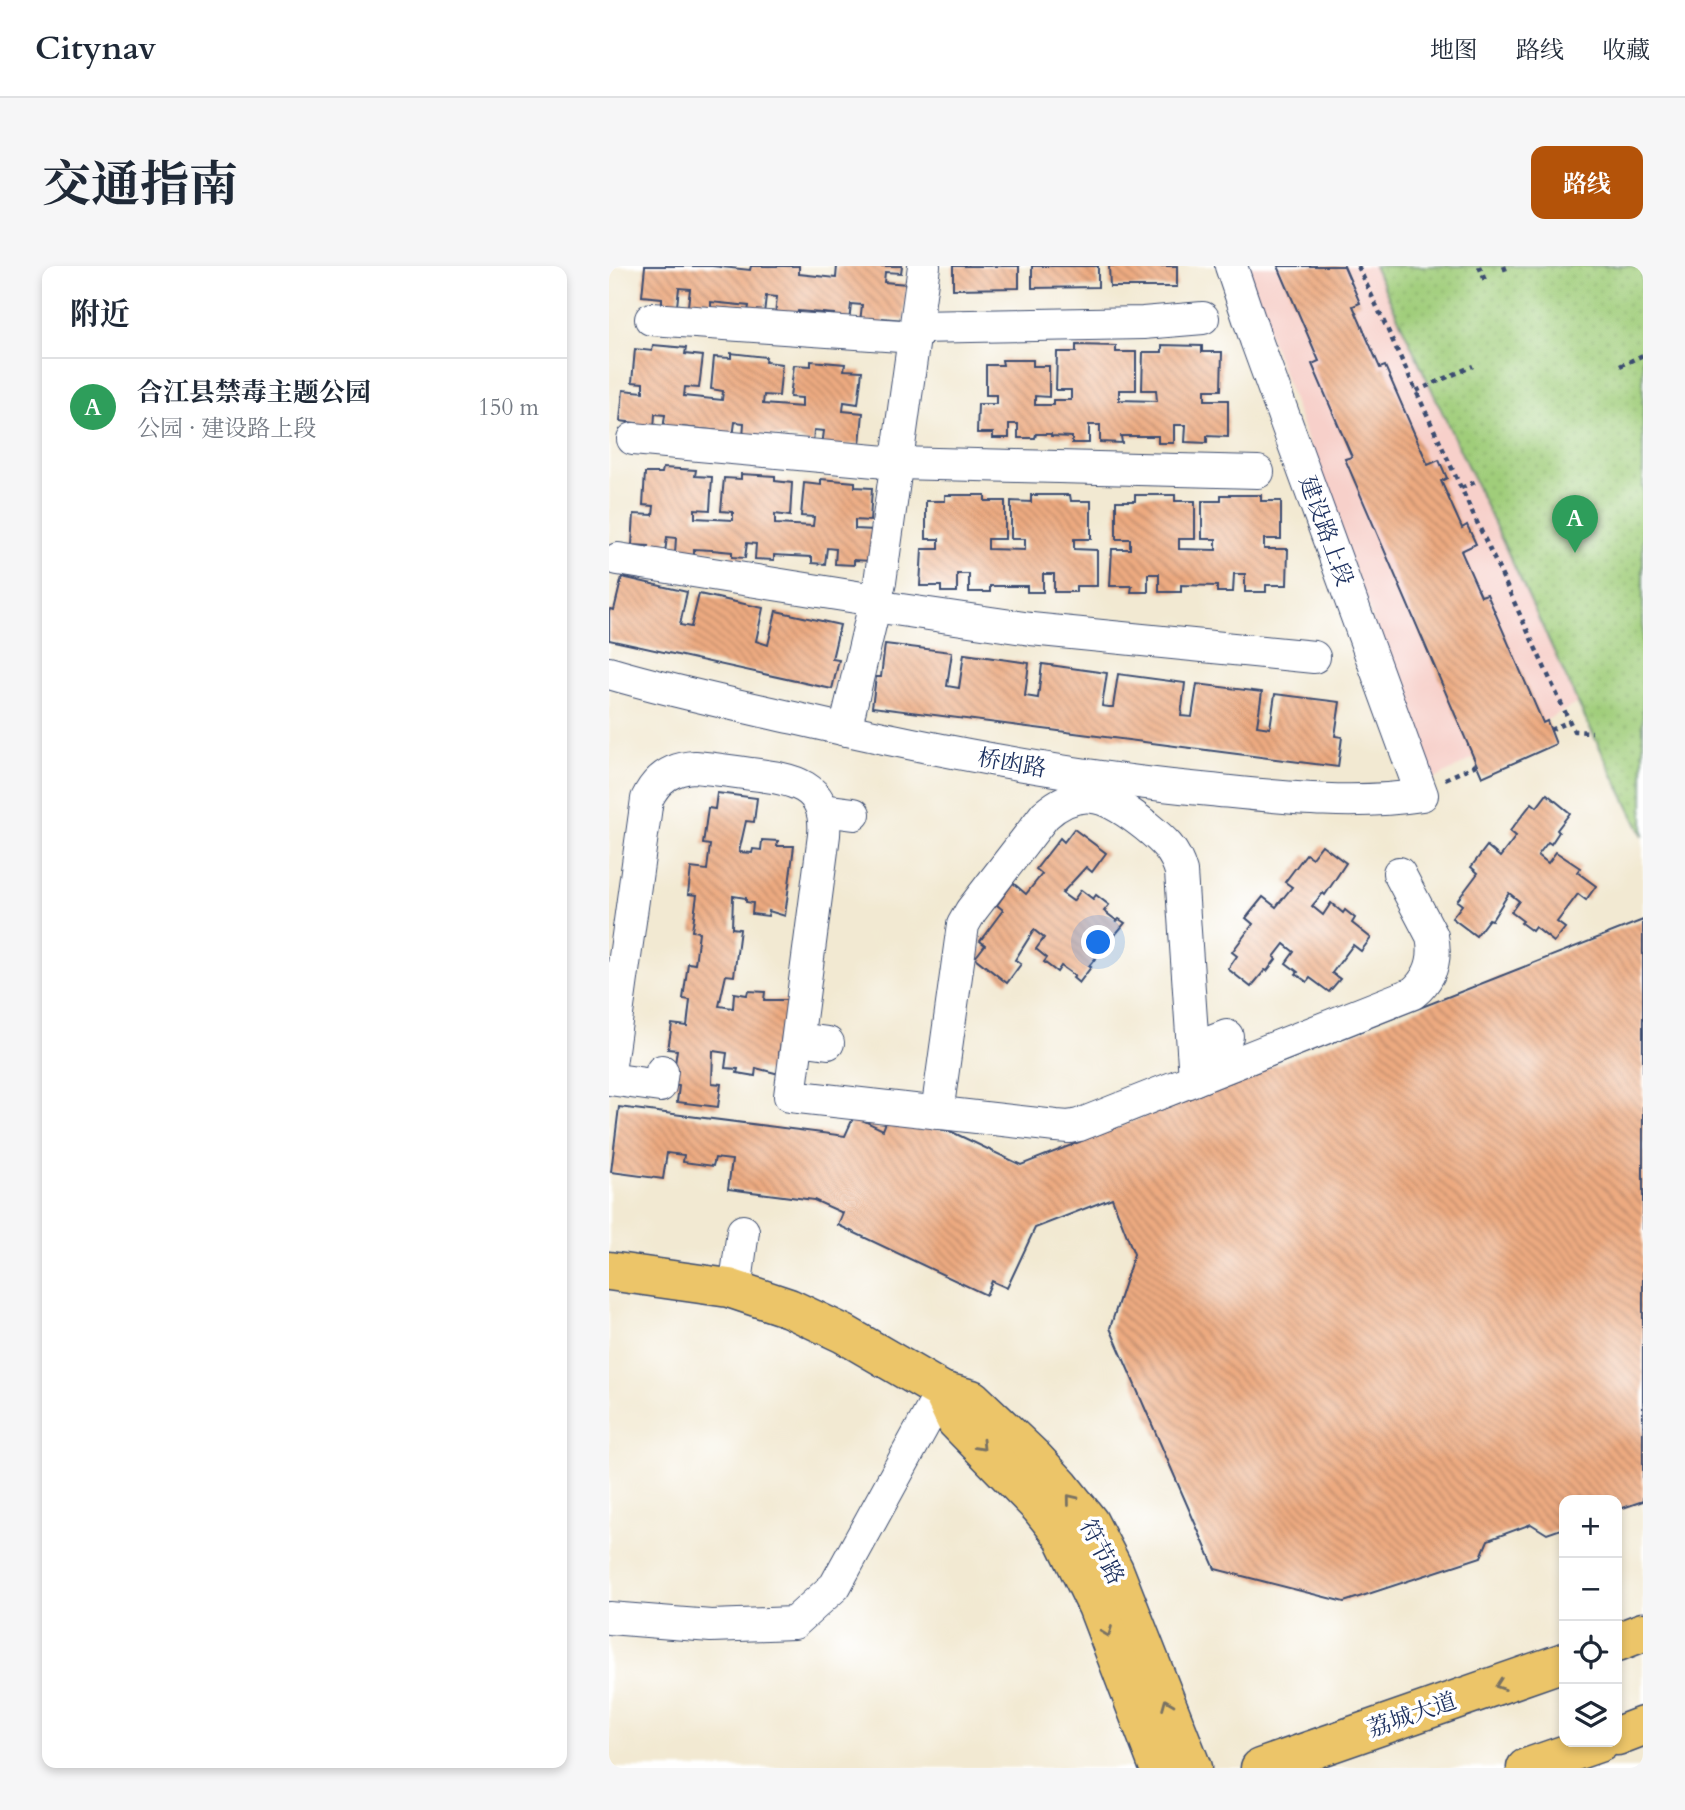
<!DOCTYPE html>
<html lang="zh">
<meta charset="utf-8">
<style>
body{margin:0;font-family:Cardo,"Noto Serif SC",serif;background:#f6f6f7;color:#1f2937}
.controls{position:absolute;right:21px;bottom:21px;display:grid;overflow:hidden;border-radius:14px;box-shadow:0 4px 10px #0003}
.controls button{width:63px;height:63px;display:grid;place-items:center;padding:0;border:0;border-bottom:2px solid #e0e1e3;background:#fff;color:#1f2937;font:35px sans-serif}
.you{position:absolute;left:490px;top:677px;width:24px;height:24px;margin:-18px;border:5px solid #fff;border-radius:50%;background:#1a73e8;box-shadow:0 0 0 10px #1a73e833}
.badge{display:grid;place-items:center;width:46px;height:46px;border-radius:50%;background:#b45309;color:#fff;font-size:23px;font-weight:700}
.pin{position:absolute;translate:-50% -58px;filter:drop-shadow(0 2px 4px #0008)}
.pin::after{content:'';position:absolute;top:37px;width:24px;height:21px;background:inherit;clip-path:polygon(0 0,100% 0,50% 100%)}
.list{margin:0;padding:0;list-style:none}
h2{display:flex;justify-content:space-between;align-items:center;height:91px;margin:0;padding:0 28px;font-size:30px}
h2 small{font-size:23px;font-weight:400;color:#747a83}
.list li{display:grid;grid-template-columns:46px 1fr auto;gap:21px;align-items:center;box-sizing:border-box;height:98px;padding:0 28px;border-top:2px solid #e0e1e3}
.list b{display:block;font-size:26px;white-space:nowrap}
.list p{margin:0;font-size:23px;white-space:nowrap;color:#747a83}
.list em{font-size:23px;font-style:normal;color:#747a83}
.icon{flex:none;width:38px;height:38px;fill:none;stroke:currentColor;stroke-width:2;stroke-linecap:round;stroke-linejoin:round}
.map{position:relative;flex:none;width:1034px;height:1502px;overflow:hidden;border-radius:14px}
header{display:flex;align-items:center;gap:42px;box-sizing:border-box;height:98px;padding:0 35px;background:#fff;border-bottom:2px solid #e0e1e3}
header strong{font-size:33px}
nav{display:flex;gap:38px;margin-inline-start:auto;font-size:24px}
.intro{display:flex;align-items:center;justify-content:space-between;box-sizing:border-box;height:168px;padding:0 42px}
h1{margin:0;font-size:49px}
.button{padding:18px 32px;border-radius:14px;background:#b45309;color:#fff;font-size:24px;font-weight:700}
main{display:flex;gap:42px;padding:0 42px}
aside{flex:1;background:#fff;border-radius:14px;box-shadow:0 4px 10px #0003}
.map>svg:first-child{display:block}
</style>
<header>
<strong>Citynav</strong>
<nav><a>地图</a><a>路线</a><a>收藏</a></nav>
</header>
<div class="intro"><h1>交通指南</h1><a class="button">路线</a></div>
<main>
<aside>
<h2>附近<small></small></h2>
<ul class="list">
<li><span class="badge" style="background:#2e9e5b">A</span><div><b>合江县禁毒主题公园</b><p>公园 · 建设路上段</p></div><em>150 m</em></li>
</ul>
</aside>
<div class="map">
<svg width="1034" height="1502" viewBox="0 0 1034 1502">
<defs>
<pattern id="park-dots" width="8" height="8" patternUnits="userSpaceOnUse" patternTransform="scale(1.75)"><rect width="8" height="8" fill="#a0cd7a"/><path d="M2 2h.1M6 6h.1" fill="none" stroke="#89b06c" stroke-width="1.8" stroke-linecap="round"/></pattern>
<pattern id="building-back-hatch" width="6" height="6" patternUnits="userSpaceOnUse" patternTransform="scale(1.75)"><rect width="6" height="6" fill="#edaa80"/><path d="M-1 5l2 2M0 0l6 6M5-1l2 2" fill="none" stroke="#bf8b6c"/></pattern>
</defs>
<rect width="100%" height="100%" fill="#fff"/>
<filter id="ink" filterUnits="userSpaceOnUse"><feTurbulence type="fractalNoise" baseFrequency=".0143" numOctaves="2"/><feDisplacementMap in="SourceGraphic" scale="14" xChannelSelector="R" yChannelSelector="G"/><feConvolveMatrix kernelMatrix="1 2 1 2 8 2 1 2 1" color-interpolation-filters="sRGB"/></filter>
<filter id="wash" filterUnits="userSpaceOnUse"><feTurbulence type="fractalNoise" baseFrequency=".00686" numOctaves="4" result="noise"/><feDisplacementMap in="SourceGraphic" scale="28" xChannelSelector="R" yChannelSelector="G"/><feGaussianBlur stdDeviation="1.57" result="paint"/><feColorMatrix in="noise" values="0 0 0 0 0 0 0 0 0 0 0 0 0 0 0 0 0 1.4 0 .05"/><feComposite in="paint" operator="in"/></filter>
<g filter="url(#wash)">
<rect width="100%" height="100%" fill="#f2e9d2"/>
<polygon fill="#f7d0ca" points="638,0 765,0 969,437 822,515 645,27"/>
<polygon fill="url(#park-dots)" stroke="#5e7e6c" stroke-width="2" points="765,0 1034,0 1034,570 969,437"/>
<g id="blocks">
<g fill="url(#building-back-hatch)">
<polygon points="36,0 103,0 141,4 142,0 190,0 190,8 227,12 228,0 293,0 292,7 276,6 275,16 298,18 295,54 274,52 274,58 251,56 253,39 242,38 240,56 225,54 225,48 189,45 188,51 166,49 168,31 157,30 155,48 139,46 140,40 102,36 102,43 79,40 81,23 70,22 68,40 53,38 53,32 33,30"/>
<polygon points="344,0 410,0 410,22 344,23"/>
<polygon points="423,0 489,0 489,21 423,22"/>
<polygon points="500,0 568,0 568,21 501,21"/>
<polygon points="669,0 735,0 751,37 744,40 771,102 776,100 819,199 830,194 838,212 832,215 853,262 858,259 867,278 852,285 872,330 878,328 934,457 938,455 947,478 873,511 736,193 743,191 703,98 710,95"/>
<polygon points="44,79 77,82 76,88 94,90 90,122 76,121 75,130 113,134 114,125 102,123 105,91 122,92 122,87 157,91 156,96 173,98 170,130 155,129 154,138 193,141 193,132 181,131 185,99 202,100 202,95 236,98 235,104 253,105 249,138 235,136 234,145 254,147 251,178 213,180 215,165 205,164 204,179 191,173 153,169 153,174 134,172 135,157 126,156 124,171 110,170 111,165 74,161 73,166 54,164 56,149 46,148 45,164 27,162 28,157 11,155 14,124 34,126 34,117 23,116 26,83 43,85"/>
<polygon points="467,79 507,80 507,86 527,86 527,124 510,124 510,134 548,135 547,124 533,124 534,86 553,86 553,79 593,80 593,86 613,86 612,124 596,124 596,134 619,134 619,171 598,170 598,177 576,176 577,159 565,159 565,177 549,177 549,170 512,170 513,177 491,176 491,159 480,159 480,177 463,177 463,171 442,170 442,168 427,168 426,172 409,172 409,158 400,158 400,172 384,172 384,167 368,167 369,138 387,138 387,129 377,129 377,99 394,99 393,94 424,94 424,100 440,100 440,131 426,130 426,139 444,139 444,134 462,134 462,124 447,124 448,86 467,86"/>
<polygon points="54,202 87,204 86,210 103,211 101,244 86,243 86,252 124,254 124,246 112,245 115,212 132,213 132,208 166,210 166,215 183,217 181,250 166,248 166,258 204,260 205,251 192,250 195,217 212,219 212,213 246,216 246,221 263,222 261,255 246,254 246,263 266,264 263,295 245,294 245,299 226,298 227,283 218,282 216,298 203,297 203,291 183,290 165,289 165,294 146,293 147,278 138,277 136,292 123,291 123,286 103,284 85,283 85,289 66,287 67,272 58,271 56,287 39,285 40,280 23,279 25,248 44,249 45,240 34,239 36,207 53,207"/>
<polygon points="336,229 376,229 376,235 396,235 396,273 379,273 379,283 416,284 416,273 402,273 402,235 422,236 422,229 461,229 462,235 482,235 482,273 465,273 465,283 488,284 488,320 467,320 467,326 445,326 445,308 434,308 434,326 418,326 418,320 381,320 381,326 360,326 360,308 348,308 348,326 332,326 332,320 311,320 313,283 330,283 330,273 317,273 317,235 336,235"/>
<polygon points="526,229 566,229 566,235 586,235 586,273 570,273 570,283 607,284 607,273 593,273 593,235 612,235 612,229 652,229 652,235 672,235 672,273 655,273 655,283 679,283 678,319 657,319 657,326 636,326 636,308 625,308 624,326 608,326 608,320 572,319 572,326 550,326 550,308 539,308 539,326 522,326 523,320 501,320 503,283 521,283 521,273 507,273 507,235 526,235"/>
<polygon points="13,311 78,326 71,359 82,361 90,328 154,342 147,375 159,379 167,345 231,359 223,393 230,394 223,423 0,374 0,346 1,343 5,344"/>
<polygon points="276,378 343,386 338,420 350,422 355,388 420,397 416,430 429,432 433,398 498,407 493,440 500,441 504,441 509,408 576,417 572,450 583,451 588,418 653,426 648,460 661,462 666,428 731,436 726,470 733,471 729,501 263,441 267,411 272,411"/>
<polygon points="108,527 148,532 145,556 137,555 130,586 143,587 144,583 152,584 153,574 169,575 168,580 185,580 176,650 160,645 159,650 143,648 144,637 137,636 137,632 124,630 123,662 131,663 128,687 125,710 117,709 110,740 124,742 125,727 138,729 139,725 156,726 155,734 179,734 170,788 173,788 170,808 147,802 146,810 128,807 129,803 116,802 118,787 104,785 103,817 112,818 109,841 68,836 70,820 63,819 68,784 59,783 63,758 78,760 81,734 74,733 79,697 86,698 90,666 83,665 88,629 79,628 82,602 98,604 101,579 94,578 99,542 106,543"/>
<polygon points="938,528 961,547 948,564 950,566 942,578 939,576 929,589 939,597 947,586 971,602 968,606 987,620 977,634 969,628 948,656 956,662 945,676 926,661 923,665 912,657 914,655 902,646 910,635 900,627 883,654 880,653 867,670 843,652 853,639 848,635 869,607 862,601 878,580 891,591 907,570 901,565 923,537 928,541"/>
<polygon points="465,563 497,587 483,606 477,601 453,627 464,635 472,624 484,633 487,629 500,639 495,645 508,655 510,653 516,657 480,700 482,701 470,717 464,712 466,710 452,700 448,706 435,696 438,692 427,683 435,672 425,664 406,694 412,698 398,717 366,692 376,679 371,675 394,644 388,639 404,617 417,628 433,608 427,603 451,572 455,576"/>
<polygon points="713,579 737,597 716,629 714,627 703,640 714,649 722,637 734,647 736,644 746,652 743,657 762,672 752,685 744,679 723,707 731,713 720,726 701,712 698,716 687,708 689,706 677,697 685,686 675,678 665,691 667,693 658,705 656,704 642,721 619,703 628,690 623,686 644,658 637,652 654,631 667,641 683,621 676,616 697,588 703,592"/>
<polygon points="1034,654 1034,1235 1008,1244 1008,1234 955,1234 955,1262 938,1268 922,1258 879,1274 872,1291 735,1336 606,1303 501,1062 525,988 503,932 426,962 398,1022 383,1015 377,1029 229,959 234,947 205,934 119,923 123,894 106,892 104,900 74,896 75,889 58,887 54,913 2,906 10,841 236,870 245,850 274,864 279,851 343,866 412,899"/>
</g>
</g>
</g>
<g filter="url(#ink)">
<use href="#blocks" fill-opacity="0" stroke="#3b4b6f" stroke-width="2"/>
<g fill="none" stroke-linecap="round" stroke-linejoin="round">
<g stroke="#3b4b6f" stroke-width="34">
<g id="minor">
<polyline points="42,53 306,71"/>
<polyline points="307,61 534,57 594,52"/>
<polyline points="24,173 288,197 649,206"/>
<polyline points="9,293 266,334"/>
<polyline points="265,340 422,363 705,391"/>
<path d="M0,407C61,425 123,438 185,452C322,484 461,511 602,524C671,531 743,540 813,529L647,74L622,0"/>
<polyline points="236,464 271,316 315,0"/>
<polyline points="214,544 245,548"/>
<polyline points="189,773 219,777"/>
<polyline points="584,783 618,770"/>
<path d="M0,806L38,533C48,512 63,502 86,501C105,503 123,505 142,508C182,513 219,517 215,569L181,830L447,860L460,861L470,859L804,727C822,712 828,693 823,670L790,607"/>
<polyline points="0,813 51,820 53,805"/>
<path d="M328,847L354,659L362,645L436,549C474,515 503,533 537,560C554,574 566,584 572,606L586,813"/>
<polyline points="126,1024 134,965"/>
<polyline points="0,1352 102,1360 185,1357 226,1320 333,1125"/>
</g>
</g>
<g stroke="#3b4b6f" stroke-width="41">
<g id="major">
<polyline points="0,1005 120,1022 180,1042 235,1068 333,1125 363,1133 424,1191 452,1221 480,1256 505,1304 583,1502"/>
<polyline points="333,1125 347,1155 431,1241 454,1270 488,1340 550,1502"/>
<polyline points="1008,1376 1034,1366"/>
<polyline points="1008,1470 1034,1460"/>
<polyline points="651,1502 955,1396"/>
<polyline points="917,1502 992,1476"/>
</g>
</g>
<g stroke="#3b4b6f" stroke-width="4.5" stroke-dasharray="5 5" stroke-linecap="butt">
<polyline points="749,0 965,465 983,466"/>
<polyline points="870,0 877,17"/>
<polyline points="895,0 898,8"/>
<polyline points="1011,100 1034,89"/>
<polyline points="807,125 864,100"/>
<polyline points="852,222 866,216"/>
<polyline points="941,464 961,455"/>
<polyline points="836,513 867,499"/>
</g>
<use href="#minor" stroke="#fff" stroke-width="32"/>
<use href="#major" stroke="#ecc569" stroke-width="38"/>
</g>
<defs><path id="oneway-chevron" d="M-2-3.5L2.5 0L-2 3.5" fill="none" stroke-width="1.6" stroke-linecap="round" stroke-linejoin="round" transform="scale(1.75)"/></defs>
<g stroke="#797263">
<use href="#oneway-chevron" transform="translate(372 1180) rotate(46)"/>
<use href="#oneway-chevron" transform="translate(462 1233) rotate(-129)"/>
<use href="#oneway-chevron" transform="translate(498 1366) rotate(69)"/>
<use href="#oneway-chevron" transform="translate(891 1419) rotate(161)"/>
<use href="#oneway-chevron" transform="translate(558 1438) rotate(-112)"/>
</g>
</g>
<g text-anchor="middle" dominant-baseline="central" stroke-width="7" stroke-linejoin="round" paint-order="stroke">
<g font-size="23" fill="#1b2f5e" stroke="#fff">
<text transform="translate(717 265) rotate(70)">建设路上段</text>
<text transform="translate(403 497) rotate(10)">桥凼路</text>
<text transform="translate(493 1286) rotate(63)">符节路</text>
<text transform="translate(803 1449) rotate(-19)">荔城大道</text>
</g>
</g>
</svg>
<div class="controls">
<button>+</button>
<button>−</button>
<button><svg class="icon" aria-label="locate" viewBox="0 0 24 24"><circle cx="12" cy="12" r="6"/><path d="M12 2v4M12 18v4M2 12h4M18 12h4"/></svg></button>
<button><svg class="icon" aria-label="layers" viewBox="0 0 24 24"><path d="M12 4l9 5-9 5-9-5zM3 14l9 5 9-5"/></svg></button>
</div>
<div class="you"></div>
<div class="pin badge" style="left:966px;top:287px;background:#2e9e5b">A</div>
</div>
</main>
